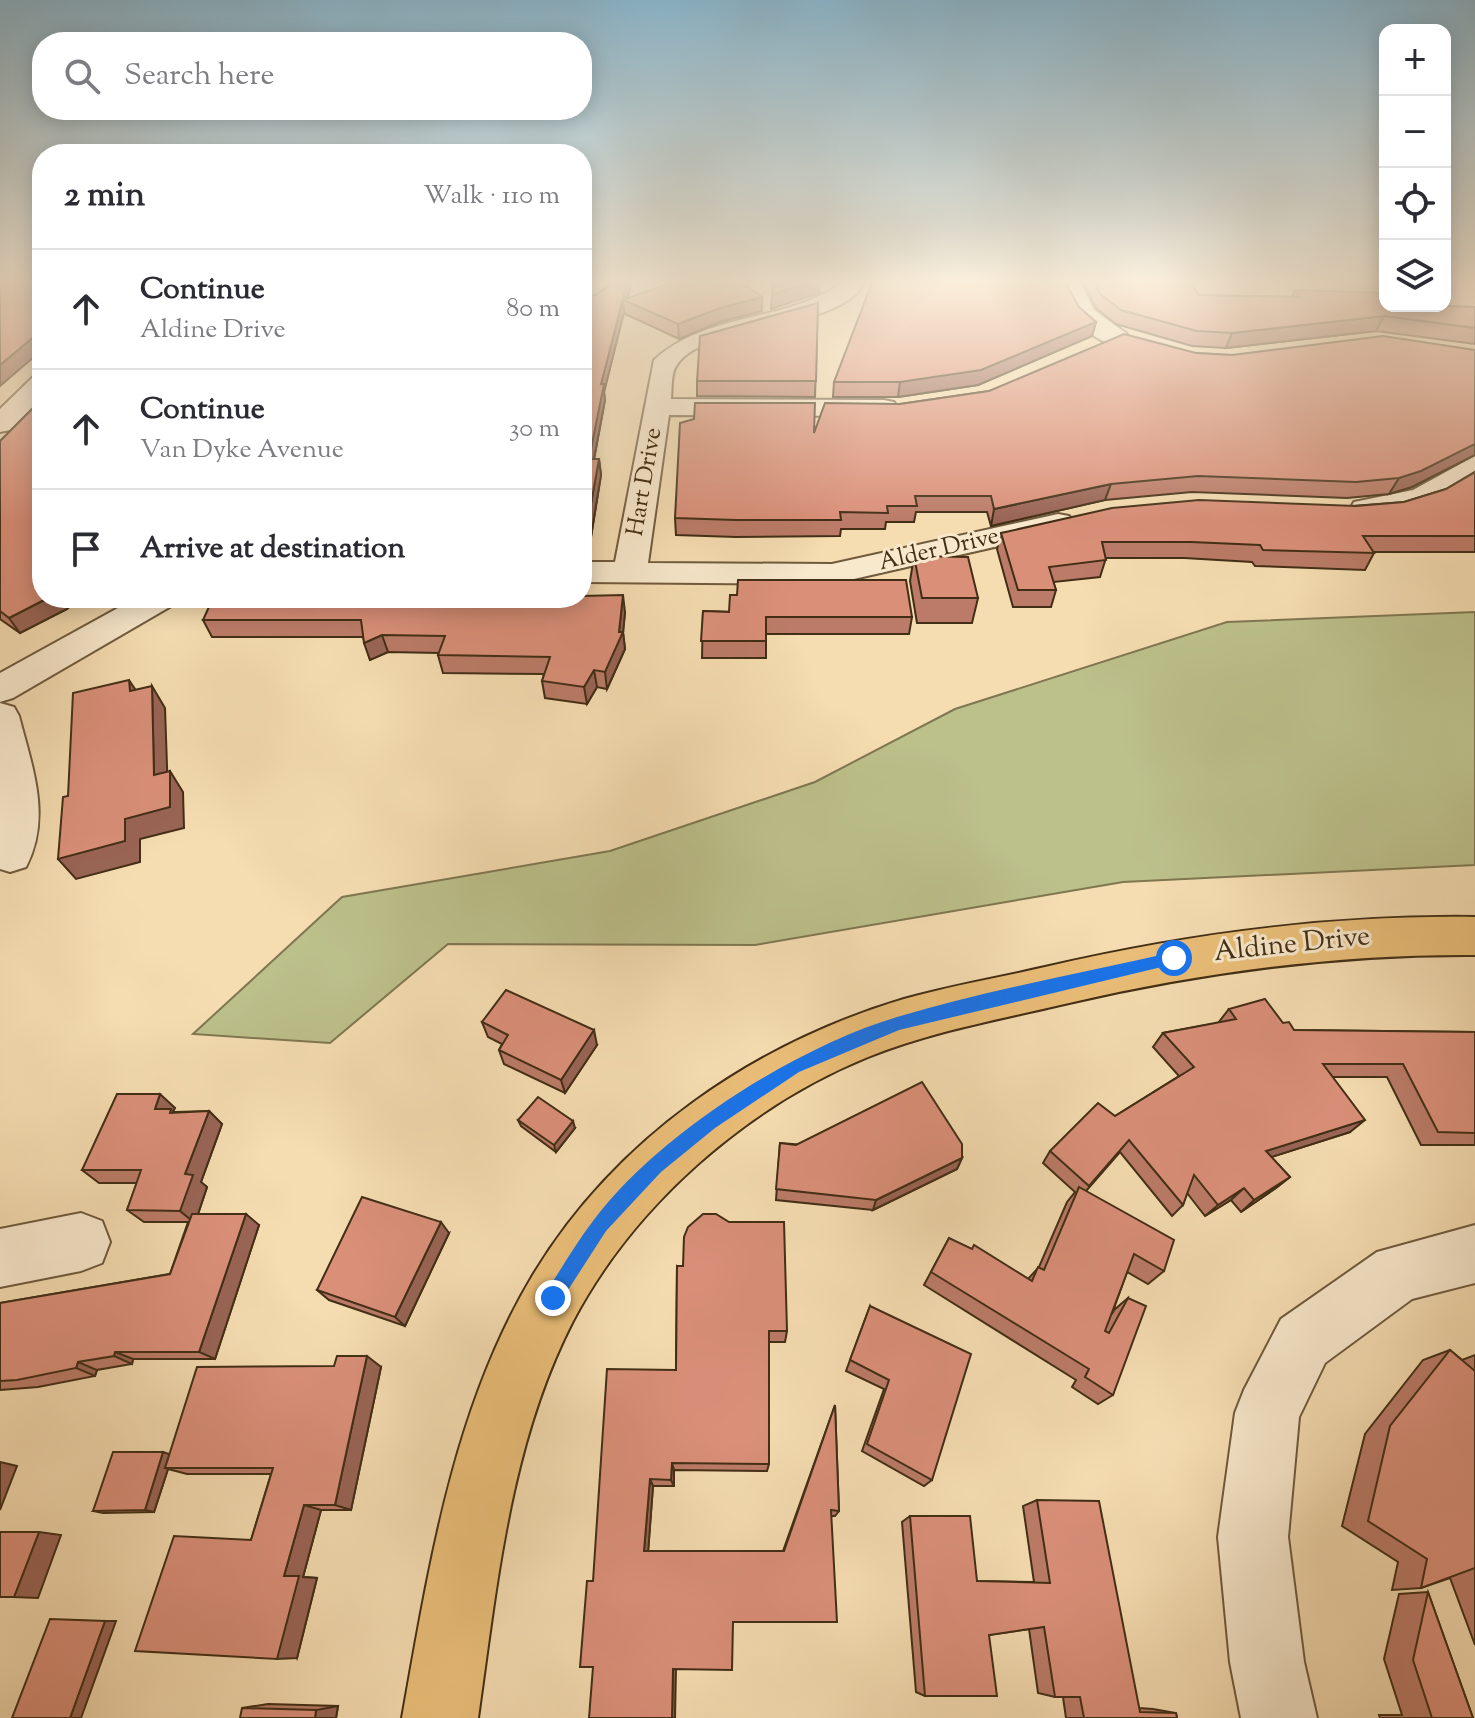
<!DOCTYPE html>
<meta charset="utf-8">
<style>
body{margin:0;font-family:"Sorts Mill Goudy",serif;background:#f7f7f7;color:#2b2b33}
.controls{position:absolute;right:24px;top:24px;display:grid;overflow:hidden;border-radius:16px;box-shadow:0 4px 20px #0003}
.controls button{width:72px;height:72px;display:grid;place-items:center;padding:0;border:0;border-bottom:2px solid #e1e1e2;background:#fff;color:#2b2b33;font:40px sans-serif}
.stop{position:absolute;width:24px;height:24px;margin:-18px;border:6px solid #1a73e8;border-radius:50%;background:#fff}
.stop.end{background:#1a73e8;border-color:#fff;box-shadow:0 2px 8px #0008}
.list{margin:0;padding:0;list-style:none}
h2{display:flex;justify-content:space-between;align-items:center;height:104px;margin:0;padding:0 32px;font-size:34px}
h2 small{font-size:26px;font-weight:400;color:#7c7c81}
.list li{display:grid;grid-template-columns:52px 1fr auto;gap:24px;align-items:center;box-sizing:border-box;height:120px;padding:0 32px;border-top:2px solid #e1e1e2}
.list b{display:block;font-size:30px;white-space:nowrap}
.list p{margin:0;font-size:26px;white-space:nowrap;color:#7c7c81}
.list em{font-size:26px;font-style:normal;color:#7c7c81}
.icon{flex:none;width:44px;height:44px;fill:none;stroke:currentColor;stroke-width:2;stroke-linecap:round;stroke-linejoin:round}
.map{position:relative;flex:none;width:1475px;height:1718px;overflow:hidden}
.search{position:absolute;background:#fff;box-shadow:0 4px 20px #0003;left:32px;top:32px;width:560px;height:88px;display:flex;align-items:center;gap:20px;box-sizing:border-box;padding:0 28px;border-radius:32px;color:#7c7c81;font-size:30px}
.panel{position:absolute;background:#fff;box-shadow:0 4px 20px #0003;left:32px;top:144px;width:560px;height:464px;border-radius:32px}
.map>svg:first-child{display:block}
</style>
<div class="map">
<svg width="1475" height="1718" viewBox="0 0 1475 1718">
<rect width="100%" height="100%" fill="#f5dcb1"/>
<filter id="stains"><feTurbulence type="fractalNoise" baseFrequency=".0025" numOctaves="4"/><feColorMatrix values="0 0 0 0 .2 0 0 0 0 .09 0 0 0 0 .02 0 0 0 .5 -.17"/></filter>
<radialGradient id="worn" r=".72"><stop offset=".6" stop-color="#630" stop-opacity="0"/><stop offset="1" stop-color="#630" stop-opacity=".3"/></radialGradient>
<polygon fill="#bcc08b" stroke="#7f7750" stroke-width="2" points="1475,612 1475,865 1123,882 755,945 448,944 330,1043 193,1034 342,897 610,851 815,782 955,709 1227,622"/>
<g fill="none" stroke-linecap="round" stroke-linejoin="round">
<g stroke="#6f5a3c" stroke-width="4">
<g id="minor">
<path d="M838,280H860L862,287C829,333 698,323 675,368C671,376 672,390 671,399L884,400L894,402L898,408L894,414L884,416L669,415L648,563L832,564L1058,514L1069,516L1074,523L1069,530L832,584L582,582V562H615L654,360C707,312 782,323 839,285Z"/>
<path d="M1057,280H1079L1094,310L1126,333L1129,338L1126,343C1091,352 1068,306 1057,280Z"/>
<polygon points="42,375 42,398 10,430 0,432 0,409 33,377"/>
<path d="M1475,456V478C1440,499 1397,526 1354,516L1350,509L1354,502L1413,490Z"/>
<polygon points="136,598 178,598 173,605 13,698 0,702 0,673"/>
<path d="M0,703L14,707L19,716C32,767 52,817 26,867L10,872L0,869Z"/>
<polygon points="81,1213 102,1221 110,1242 102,1263 81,1271 0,1287 0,1229"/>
<polygon points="1475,1225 1475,1283 1412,1299 1325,1363 1299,1417 1288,1537 1304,1662 1317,1718 1241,1718 1230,1662 1218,1537 1235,1413 1244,1390 1281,1319 1377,1252"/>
</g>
</g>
<g stroke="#422e15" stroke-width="4">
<path id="major" d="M1475,917V955C1337,954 1204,972 1069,1003C1002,1019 932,1031 868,1057C747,1106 634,1205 573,1321C510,1443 497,1585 478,1718H402C429,1568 453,1408 533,1275C615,1139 753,1044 904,999C950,986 998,978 1045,967C1187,934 1329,915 1475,917Z"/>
</g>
<use href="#minor" fill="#f8e8cc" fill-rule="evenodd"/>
<use href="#major" fill="#eabe78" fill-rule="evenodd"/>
</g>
<g fill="#bb7b68" stroke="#422e15" stroke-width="2">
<polygon points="1082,280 1157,280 1199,295 1292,297 1295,290 1385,306 1475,307 1475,344 1376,331 1226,348 1192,346 1116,324 1096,308"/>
<polygon points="631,285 628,298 762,297 762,311 720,322 679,339 625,314 624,312 604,392 605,400 594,459 599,459 601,475 590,543 582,543 582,299"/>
<polygon points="818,303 815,397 697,396 697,381"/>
<polygon points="1079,307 1096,322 1092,336 978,385 898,397 833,397 834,382"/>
<polygon points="1475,350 1475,455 1412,487 1389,494 1347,498 1192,492 1105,500 991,526 987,512 916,512 914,522 886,522 885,529 841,529 840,536 736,537 676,535 675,518 814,433 900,404 989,391 1196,353 1232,355"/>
<polygon points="0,441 67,609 20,633 0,619"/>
<polygon points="1475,472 1475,552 1373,552 1374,553 1365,570 1255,566 1252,562 1184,558 1106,558 1100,577 1053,582 1056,590 1051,607 1013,607 997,549 1001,533 1404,502 1446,489"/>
<polygon points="914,556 978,598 972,623 917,623 910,581"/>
<polygon points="703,611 912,617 909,634 766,634 766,658 702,658"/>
<polygon points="625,612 623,632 625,649 607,689 597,687 587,704 545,698 542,681 544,674 443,673 438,655 439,653 388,652 370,660 363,637 212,637 203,620"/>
<polygon points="1229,1009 1283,1023 1294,1030 1475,1032 1475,1145 1421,1145 1387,1077 1333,1077 1350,1132 1271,1157 1290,1177 1276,1188 1241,1212 1231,1200 1205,1216 1187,1193 1183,1205 1172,1216 1120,1152 1086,1191 1164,1271 1148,1284 1127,1272 1112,1314 1114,1310 1128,1298 1113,1395 1098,1404 1072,1387 1076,1380 924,1285 949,1238 1028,1279 1039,1267 1067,1202 1075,1192 1043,1163 1050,1151 1115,1116 1179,1076 1153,1047 1163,1033 1218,1023"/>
<polygon points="482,1022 597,1045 565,1093 504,1064 499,1050 502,1044 488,1037"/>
<polygon points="175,1108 173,1111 175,1112 209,1111 222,1124 201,1182 207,1187 198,1214 259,1225 215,1359 133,1359 132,1364 97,1370 95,1376 38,1387 0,1390 0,1303 170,1274 188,1222 144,1222 127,1210 137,1183 99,1183 82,1170"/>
<polygon points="518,1120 575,1128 556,1152 521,1126"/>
<polygon points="780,1143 962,1158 957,1169 873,1210 776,1200"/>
<polygon points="449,1233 405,1326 329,1300 317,1290"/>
<polygon points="677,1266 787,1331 785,1342 769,1342 769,1464 767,1471 674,1470 674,1486 653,1486 648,1551 783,1551 835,1405 839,1511 835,1516 832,1516 733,1622 593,1667 593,1581 676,1370"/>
<polygon points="870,1306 932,1480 924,1486 862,1451 884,1389 846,1371"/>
<polygon points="1450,1350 1462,1360 1475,1355 1475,1645 1450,1578 1421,1588 1392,1590 1398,1562 1342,1526 1365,1434 1423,1360"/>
<polygon points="381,1367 351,1510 321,1510 303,1577 317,1578 297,1658 251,1540 271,1474 187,1474 168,1469 154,1512 103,1513 93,1511 169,1454"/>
<polygon points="1037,1500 1139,1708 1153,1709 1176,1713 1177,1718 1066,1718 1063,1697 1055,1697 1038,1693 1029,1629 989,1635 925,1696 916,1692 902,1522 910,1516 977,1581 1034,1582 1023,1506"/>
<polygon points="1428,1592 1473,1718 1380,1718 1379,1715 1402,1715 1384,1659 1399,1594"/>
<polygon points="268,1704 338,1706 336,1718 242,1708"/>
</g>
<g fill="#996455" stroke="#422e15" stroke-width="2">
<polygon points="628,280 631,280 631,285 627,301 623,300 624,312 604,392 605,400 591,475 589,459 601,384"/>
<polygon points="815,280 819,280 819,293 771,309 772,295"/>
<polygon points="762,297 762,311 720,322 679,339 678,324 720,308"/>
<polygon points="1384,316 1376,331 1226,348 1232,333"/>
<polygon points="1096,322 1092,336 978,385 898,397 900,382"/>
<polygon points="42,330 42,350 0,386 0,365"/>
<polygon points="1475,444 1475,455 1412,487 1389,494 1399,478"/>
<polygon points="599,459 601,475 590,543 587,526"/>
<polygon points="1111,484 1105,500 991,526 994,509"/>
<polygon points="623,595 625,612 623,633 623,632 625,649 607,689 605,672 619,632"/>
<polygon points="48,598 82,598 67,609 20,633 9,618"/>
<polygon points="382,635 388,652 370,660 364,643"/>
<polygon points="594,670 597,687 587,704 584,687"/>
<polygon points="129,680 143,701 130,691"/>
<polygon points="152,686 165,708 168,795 154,775"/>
<polygon points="170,771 183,792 184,828 140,839 140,862 76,879 58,859 125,819"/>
<polygon points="594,1030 597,1045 565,1093 561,1080"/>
<polygon points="160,1094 175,1108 173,1111 185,1122 155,1109"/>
<polygon points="209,1111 222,1124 201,1182 207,1187 195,1223 180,1211 185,1174"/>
<polygon points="1365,1120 1350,1132 1253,1163 1266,1151"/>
<polygon points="573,1121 575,1128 556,1152 554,1145"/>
<polygon points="962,1158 957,1169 873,1210 876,1200"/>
<polygon points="1290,1177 1276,1188 1241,1212 1254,1200"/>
<polygon points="1244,1188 1231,1200 1205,1216 1218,1205"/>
<polygon points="246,1214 259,1225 215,1359 199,1352"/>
<polygon points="441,1222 449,1233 405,1326 395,1317"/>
<polygon points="115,1352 133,1359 132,1364 114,1356"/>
<polygon points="367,1356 381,1367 351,1510 335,1505"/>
<polygon points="78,1362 97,1370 95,1376 76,1368"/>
<polygon points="163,1452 172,1455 165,1468 168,1469 154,1512 145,1510"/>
<polygon points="0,1462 17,1466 0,1510"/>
<polygon points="672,1463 674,1470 674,1486 671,1480"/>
<polygon points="650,1479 653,1486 648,1554 644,1551"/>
<polygon points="304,1505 321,1510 303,1577 317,1578 297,1658 277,1659 284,1576"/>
<polygon points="39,1532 61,1535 38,1598 14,1597"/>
<polygon points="105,1621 116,1621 81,1718 70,1718"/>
<polygon points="676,1667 675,1718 672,1718 673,1669"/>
<polygon points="338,1706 336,1718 315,1718 316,1710"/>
</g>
<g fill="#da8f79" stroke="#422e15" stroke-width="2">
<polygon points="26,280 42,280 42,330 0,365 0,286 10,282"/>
<polygon points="616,280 628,280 601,384 604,384 589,459 599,459 587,526 582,526 582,299 597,294"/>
<polygon points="677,280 738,280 762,297 720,308 678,324 623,300"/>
<polygon points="773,280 815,280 772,295"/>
<polygon points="873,280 1064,280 1079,307 1096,322 981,370 900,382 834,382"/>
<polygon points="1093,280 1188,281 1199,295 1300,297 1295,290 1385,293 1385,306 1445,306 1445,302 1449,306 1475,307 1475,328 1384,316 1232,333 1197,331 1121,310 1100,294"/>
<polygon points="818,303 816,381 697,381 700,336"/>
<polygon points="1124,334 1196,353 1232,355 1383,336 1475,350 1475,444 1421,471 1399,478 1356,482 1198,476 1111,484 994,509 991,496 915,496 917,506 887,506 888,513 840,512 841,520 736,520 675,518 680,423 694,419 695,403 815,403 814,433 825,403 900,404 989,391"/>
<polygon points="42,399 42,598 48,598 9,618 0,611 0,441"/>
<polygon points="1475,472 1475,536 1363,536 1374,553 1263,550 1260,545 1191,542 1102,542 1106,560 1049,567 1056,590 1018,590 1001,533 1112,508 1199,500 1356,506 1404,502 1446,489"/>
<polygon points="914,556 968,557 978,598 922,598"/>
<polygon points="738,580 906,580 912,617 766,617 766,641 701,641 703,611 729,612 730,595 737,595"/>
<polygon points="623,595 619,632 623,632 605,672 594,670 584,687 542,681 550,657 438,655 445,636 382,635 364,643 361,620 203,620 213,598 582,598 582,596"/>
<polygon points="129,680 130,691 152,686 154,775 170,771 170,807 125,819 125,841 58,859 63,797 68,796 73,693"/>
<polygon points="506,990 594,1030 561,1080 499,1050 508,1035 482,1022"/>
<polygon points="1265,999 1283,1023 1289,1022 1294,1030 1475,1032 1475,1133 1438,1132 1403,1064 1323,1064 1365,1120 1266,1151 1290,1177 1254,1200 1244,1188 1218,1205 1194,1175 1183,1205 1129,1140 1089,1186 1050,1151 1098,1103 1115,1116 1194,1067 1163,1033 1236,1019 1229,1009"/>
<polygon points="922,1082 962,1144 962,1158 876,1200 776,1189 780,1143 796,1145"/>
<polygon points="117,1094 160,1094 155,1109 171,1109 170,1113 209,1111 185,1174 193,1175 180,1211 127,1210 141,1170 82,1170"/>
<polygon points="538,1097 573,1121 554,1145 518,1120"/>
<polygon points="1079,1187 1174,1240 1164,1271 1134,1254 1105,1331 1109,1333 1128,1298 1146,1306 1113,1395 1085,1377 1089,1369 931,1272 949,1238 972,1249 974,1245 1032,1281 1038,1267 1044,1270"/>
<polygon points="362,1197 441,1222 395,1317 317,1290"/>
<polygon points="192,1214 246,1214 199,1352 115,1352 114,1356 78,1362 76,1368 17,1380 0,1381 0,1303 170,1274"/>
<polygon points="703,1214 716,1214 729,1222 784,1222 787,1331 769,1331 769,1464 672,1463 671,1480 650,1479 644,1551 784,1551 835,1405 839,1511 831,1510 837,1622 733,1622 732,1670 673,1669 672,1718 589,1718 593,1667 580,1667 587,1581 593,1581 607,1369 676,1370 677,1266 683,1266 684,1237 688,1227"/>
<polygon points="870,1306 971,1354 932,1480 867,1444 889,1380 850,1360"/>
<polygon points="1450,1350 1475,1371 1475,1568 1421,1588 1427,1559 1368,1521 1390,1426"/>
<polygon points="337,1356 367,1356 335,1505 304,1505 284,1576 299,1576 277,1659 135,1651 174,1536 251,1540 273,1468 165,1468 197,1367 334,1366"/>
<polygon points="113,1452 163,1452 145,1510 93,1511"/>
<polygon points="1037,1500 1099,1501 1140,1712 1176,1713 1177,1718 1084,1718 1080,1697 1055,1697 1044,1627 989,1635 997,1696 925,1696 910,1516 970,1516 977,1581 1050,1583"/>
<polygon points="0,1532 39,1532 14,1597 0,1597"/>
<polygon points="1428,1592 1473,1718 1432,1718 1413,1660"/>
<polygon points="50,1619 105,1621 70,1718 12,1718"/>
<polygon points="242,1708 316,1710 315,1718 240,1718"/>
</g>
<linearGradient id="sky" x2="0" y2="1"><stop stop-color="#8ab7ce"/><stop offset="0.54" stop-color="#faefdc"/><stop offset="1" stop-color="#faefdc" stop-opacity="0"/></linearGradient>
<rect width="1475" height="521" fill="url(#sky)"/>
<path fill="#1a73e8" d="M1174,952L1181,958L1174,964L899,1030L799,1072L715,1128L661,1172L606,1231L559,1304H546V1292C562,1268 576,1243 593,1221C658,1134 794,1048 897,1017C987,990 1082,973 1174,952Z"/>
<g text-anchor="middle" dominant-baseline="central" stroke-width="6" stroke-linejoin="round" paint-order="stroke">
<g font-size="24" fill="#422e15" stroke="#f8e8cc">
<text transform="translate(645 482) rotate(-80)">Hart Drive</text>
<text transform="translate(939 550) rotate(-13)">Alder Drive</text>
</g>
<g font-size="28" fill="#422e15" stroke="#f8e8cc">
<text transform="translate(1292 945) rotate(-6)">Aldine Drive</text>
</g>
</g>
<rect width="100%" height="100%" filter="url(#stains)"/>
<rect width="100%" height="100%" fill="url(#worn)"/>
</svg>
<div class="controls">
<button>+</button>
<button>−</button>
<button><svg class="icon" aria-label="locate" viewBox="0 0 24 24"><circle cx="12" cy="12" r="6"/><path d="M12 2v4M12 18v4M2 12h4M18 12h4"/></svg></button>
<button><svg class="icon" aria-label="layers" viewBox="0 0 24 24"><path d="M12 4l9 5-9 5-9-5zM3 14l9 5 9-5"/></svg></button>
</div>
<div class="stop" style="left:1174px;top:958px"></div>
<div class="stop end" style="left:553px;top:1298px"></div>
<div class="search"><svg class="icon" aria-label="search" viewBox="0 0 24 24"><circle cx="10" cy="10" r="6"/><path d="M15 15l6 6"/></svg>Search here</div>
<section class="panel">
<h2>2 min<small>Walk · 110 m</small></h2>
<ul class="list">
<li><svg class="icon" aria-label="ahead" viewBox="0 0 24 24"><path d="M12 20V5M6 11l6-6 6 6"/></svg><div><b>Continue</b><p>Aldine Drive</p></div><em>80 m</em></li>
<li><svg class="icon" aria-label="ahead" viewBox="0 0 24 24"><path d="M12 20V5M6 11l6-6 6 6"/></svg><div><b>Continue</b><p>Van Dyke Avenue</p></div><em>30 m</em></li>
<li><svg class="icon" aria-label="arrive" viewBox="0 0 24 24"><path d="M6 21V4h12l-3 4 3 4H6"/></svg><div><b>Arrive at destination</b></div></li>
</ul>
</section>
</div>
